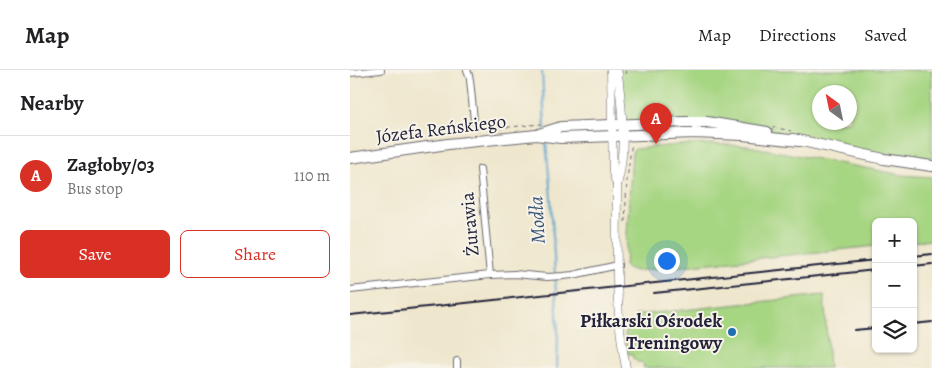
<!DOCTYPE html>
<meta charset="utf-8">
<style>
body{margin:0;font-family:Alegreya,serif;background:#f6f6f6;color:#202124}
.controls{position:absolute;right:15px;bottom:15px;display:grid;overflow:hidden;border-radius:8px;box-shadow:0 1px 4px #0004}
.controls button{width:45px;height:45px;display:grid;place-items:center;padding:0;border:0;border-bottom:1px solid #e0e0e0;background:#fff;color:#202124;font:25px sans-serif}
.compass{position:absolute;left:462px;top:15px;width:45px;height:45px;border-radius:50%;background:#fff;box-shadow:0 1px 4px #0004;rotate:327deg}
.you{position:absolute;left:316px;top:190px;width:18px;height:18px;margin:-12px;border:4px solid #fff;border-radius:50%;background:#1a73e8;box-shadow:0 0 0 8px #1a73e833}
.badge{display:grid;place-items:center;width:32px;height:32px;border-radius:50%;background:#d93025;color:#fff;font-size:16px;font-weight:700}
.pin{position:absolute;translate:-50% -41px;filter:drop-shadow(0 1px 2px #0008)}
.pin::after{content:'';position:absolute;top:26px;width:18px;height:15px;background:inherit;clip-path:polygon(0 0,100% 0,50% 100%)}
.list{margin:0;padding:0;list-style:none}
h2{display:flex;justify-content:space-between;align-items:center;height:65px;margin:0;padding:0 20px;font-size:21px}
h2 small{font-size:16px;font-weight:400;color:#757577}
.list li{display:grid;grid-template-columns:32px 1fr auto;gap:15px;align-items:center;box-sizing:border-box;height:80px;padding:0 20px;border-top:1px solid #e0e0e0}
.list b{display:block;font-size:19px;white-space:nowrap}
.list p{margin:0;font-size:16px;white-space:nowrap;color:#757577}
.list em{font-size:16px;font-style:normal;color:#757577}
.actions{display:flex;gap:10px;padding:15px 20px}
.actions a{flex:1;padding:11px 0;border:1px solid #d93025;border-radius:8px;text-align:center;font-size:18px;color:#d93025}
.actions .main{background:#d93025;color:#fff}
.icon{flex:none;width:28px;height:28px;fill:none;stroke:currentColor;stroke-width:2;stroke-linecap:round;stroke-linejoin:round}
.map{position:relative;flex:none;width:582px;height:298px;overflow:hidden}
header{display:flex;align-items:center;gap:30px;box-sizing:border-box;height:70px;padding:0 25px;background:#fff;border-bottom:1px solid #e0e0e0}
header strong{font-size:24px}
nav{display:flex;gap:28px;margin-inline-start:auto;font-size:18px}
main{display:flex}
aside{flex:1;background:#fff}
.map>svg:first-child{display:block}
</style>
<header>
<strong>Map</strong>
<nav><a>Map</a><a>Directions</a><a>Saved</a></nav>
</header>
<main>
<aside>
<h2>Nearby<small></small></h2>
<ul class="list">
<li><span class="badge">A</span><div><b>Zagłoby/03</b><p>Bus stop</p></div><em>110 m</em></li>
</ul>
<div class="actions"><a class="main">Save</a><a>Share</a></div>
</aside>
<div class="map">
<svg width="582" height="298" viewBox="0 0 582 298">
<rect width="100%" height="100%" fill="#f7f3e8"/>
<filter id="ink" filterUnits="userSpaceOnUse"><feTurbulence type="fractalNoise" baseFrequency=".02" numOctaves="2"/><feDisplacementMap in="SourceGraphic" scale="10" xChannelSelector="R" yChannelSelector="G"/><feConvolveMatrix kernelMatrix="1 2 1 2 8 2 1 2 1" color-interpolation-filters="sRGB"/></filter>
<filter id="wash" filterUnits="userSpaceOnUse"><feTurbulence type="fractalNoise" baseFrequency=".0096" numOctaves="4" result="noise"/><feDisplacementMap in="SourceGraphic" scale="20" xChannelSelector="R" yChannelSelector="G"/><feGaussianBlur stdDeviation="1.12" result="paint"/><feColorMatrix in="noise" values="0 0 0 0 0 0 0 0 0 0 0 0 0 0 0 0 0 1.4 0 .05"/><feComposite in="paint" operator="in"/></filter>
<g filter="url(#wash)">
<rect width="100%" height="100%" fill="#efe7cd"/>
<g fill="#a7d683" stroke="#647c5f" fill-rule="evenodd">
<path d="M268,0H582V96L534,89L402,58L272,54ZM470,22H500V52H470Z"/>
<polygon points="361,74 398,76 552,105 582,107 582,170 563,172 563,152 526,152 526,176 285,201 275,197 282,82 285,79 327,75"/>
<polygon points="474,225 479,298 295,298 293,297 294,295 290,291 289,293 283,288 282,284 278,284 275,266 276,261 283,257 288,257 286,245"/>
</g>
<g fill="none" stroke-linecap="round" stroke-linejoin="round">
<g stroke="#59a2d0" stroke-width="2">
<polyline points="192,0 195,59"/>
<polyline points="196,71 201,128 208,264 207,298"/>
</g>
</g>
</g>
<g filter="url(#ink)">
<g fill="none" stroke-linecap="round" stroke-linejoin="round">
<g stroke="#6a676e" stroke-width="8">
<g id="minor">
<polyline points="117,0 119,5 120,10 124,50"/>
<polyline points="0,3 31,0"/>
<polyline points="130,99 140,205"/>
<polyline points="0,220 140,205 165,204 197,207 213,206 223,205 268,195"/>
<polyline points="107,291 107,298"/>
</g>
</g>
<g stroke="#6a676e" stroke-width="9">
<g id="tertiary">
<polyline points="261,0 263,103 267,115"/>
<path d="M267,0L268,4C272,40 277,79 267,115C267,174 264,239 276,298"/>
</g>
</g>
<g stroke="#6a676e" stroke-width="12">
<g id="primary">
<polyline points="189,64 211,57 335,52 357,52 417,62"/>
<polyline points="443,69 534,89 582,96"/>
<polyline points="0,88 98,74 186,65 211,68 344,63 393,65 449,71"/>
</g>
</g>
<g stroke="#6a676e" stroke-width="1" stroke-dasharray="4 4" stroke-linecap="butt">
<polyline points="276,0 277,8"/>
<polyline points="128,57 128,60 191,54"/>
<polyline points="423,57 441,61"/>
<polyline points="275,152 277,110 281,78 283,74"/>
</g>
<use href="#minor" stroke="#fff" stroke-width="6"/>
<use href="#tertiary" stroke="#fff" stroke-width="8"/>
<use href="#primary" stroke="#fff" stroke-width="10"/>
<g stroke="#22223b" stroke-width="2">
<polyline points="563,186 582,184"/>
<polyline points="563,196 582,194"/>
<polyline points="304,223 526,200"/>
<polyline points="0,245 526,190"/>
<polyline points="563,254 582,252"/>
<polyline points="504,260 526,258"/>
</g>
</g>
</g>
<circle fill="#1f6fb2" stroke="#f7f3e8" stroke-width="2" cx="382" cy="262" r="5"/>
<g text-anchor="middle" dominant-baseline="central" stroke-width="4" stroke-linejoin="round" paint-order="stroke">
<g font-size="19" fill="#22223b" stroke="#f7f3e8">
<text transform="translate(91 59) rotate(-7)">Józefa Reńskiego</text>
<text transform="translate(120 154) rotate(-95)">Żurawia</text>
</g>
<g font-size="19" font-weight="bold" fill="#22223b" stroke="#f7f3e8" text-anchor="end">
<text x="372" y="251">Piłkarski Ośrodek<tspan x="372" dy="22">Treningowy</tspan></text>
</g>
<g font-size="20" font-style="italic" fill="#385577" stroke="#f7f3e8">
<text transform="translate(187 150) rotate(-93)">Modła</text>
</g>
</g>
</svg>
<div class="controls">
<button>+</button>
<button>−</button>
<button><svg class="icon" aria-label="layers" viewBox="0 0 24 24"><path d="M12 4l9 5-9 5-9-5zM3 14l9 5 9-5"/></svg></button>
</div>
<svg class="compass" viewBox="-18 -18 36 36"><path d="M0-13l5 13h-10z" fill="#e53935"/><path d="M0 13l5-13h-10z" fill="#757577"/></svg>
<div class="you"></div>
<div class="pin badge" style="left:306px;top:74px">A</div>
</div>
</main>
